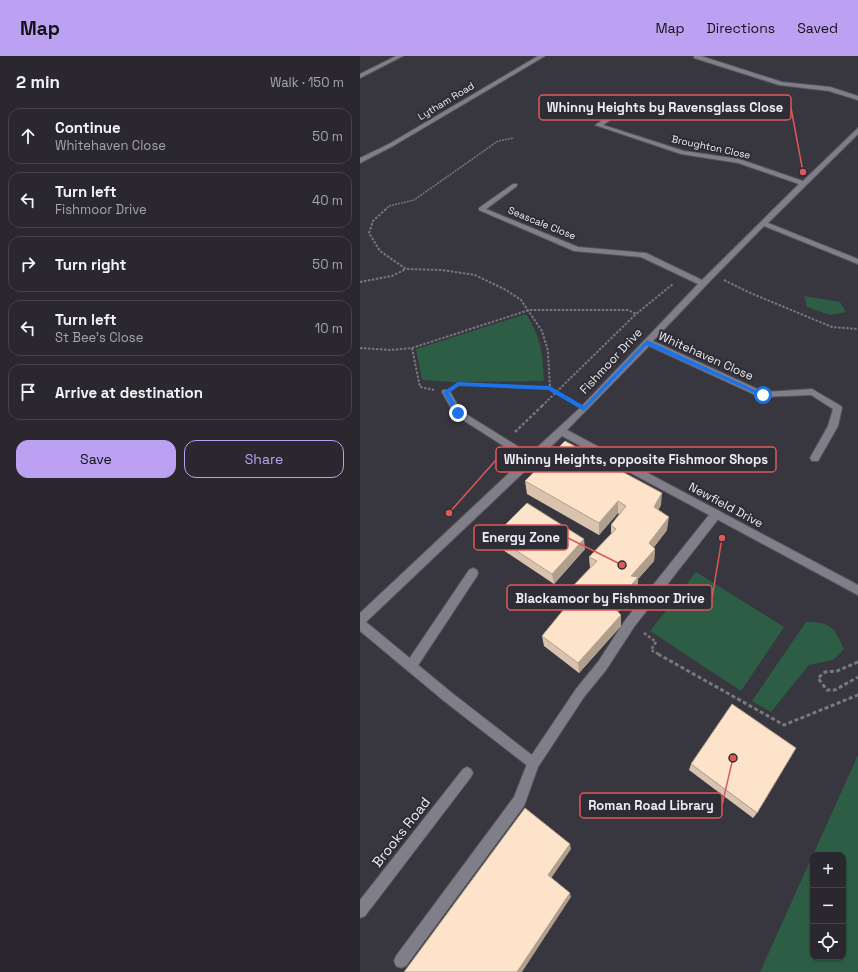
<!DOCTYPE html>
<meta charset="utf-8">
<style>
body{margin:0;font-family:"Space Grotesk",sans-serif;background:#36343a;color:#f1f3f6}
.controls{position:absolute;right:12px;bottom:12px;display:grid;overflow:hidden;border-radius:8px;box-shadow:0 1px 3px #0004}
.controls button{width:36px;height:36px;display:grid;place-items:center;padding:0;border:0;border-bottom:1px solid #46444a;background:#2a282e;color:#f1f3f6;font:20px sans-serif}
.stop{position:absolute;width:12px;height:12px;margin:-9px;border:3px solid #1a73e8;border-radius:50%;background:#fff}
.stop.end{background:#1a73e8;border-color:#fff;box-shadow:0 1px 4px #0008}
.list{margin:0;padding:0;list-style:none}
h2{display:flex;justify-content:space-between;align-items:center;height:52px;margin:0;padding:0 16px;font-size:17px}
h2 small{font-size:13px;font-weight:400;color:#a5a6aa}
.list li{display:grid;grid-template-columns:26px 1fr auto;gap:12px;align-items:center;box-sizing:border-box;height:56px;margin:0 8px 8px;padding:0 8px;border:1px solid #46444a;border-radius:12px}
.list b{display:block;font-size:15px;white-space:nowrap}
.list p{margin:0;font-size:13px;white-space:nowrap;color:#a5a6aa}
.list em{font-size:13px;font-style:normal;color:#a5a6aa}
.actions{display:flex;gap:8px;padding:12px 16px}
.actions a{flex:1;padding:9px 0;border:1px solid #bca0f2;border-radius:12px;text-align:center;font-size:14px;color:#bca0f2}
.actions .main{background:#bca0f2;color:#111}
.icon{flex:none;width:22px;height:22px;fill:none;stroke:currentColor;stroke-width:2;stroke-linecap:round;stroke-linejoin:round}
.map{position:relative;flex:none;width:498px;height:916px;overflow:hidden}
header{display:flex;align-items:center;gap:24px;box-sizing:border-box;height:56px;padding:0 20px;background:#bca0f2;color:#111}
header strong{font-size:19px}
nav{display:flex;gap:22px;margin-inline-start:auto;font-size:14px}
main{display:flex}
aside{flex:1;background:#2a282e}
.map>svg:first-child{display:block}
</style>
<header>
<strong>Map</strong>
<nav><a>Map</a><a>Directions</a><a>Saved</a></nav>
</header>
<main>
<aside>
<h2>2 min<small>Walk · 150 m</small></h2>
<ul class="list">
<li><svg class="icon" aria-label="ahead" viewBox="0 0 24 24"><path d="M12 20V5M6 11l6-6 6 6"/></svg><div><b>Continue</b><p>Whitehaven Close</p></div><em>50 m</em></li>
<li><svg class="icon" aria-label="left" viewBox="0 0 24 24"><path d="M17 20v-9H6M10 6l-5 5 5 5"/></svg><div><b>Turn left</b><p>Fishmoor Drive</p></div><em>40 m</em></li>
<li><svg class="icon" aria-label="right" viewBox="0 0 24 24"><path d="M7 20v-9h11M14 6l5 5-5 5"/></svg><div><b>Turn right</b></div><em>50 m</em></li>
<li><svg class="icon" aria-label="left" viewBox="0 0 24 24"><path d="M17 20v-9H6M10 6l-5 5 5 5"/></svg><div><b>Turn left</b><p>St Bee's Close</p></div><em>10 m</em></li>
<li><svg class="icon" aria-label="arrive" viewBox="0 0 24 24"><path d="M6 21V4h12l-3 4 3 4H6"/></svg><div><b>Arrive at destination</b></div></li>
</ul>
<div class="actions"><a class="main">Save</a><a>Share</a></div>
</aside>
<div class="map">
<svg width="498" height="916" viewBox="0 0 498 916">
<rect width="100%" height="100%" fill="#38363e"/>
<g fill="#2d5d44" fill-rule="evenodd">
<polygon points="444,240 480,246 486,256 470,259 447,251"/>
<path d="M166,258C182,284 182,295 184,325L94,326L62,324L56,293Z"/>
<polygon points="336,516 424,571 381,635 290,575"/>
<path d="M446,566C471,566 474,571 484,593L473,604L449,609L411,656L392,645Z"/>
<path d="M498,699V916H400ZM453,799H483V901H453Z"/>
</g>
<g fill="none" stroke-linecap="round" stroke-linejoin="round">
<g stroke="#55535a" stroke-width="2">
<g id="lane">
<polygon points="356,454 360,455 361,458 360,461 274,571 246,614 224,641 178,711 164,750 46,910 41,912 36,910 34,905 36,900 154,741 169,703 216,633 238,606 266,563 352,455"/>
<polygon points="113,512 117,514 118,517 117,520 55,614 51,615 47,614 45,610 47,606 109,514"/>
</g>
</g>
<g stroke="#55535a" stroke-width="2">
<g id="street">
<polygon points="36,0 43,0 0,22 0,18"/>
<polygon points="178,0 185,0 33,90 0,107 0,102 29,88"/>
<polygon points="334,0 341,0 422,26 470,31 498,40 498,44 469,35 419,29 334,2"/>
<polygon points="262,52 267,53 243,69 324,95 379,103 443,125 498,72 498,78 408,167 498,203 498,208 404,170 355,220 293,285 404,336 452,333 481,350 482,352 478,370 458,405 452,405 450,402 468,370 473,353 451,339 400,341 289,290 207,374 498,529 498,539 202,380 6,566 92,637 177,703 179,707 177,711 173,713 169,711 84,645 0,575 0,557 164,403 95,359 82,336 83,334 89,334 101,355 170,398 221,351 338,228 281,201 214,195 119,154 119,152 153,128 157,128 157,130 126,153 218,191 286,197 342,224 439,128 378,107 321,98 235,69"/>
<polygon points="107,711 111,713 113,717 111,721 5,860 0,862 0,844 103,713"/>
</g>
</g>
<polyline stroke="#79777e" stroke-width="1.5" stroke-dasharray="2 1" stroke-linecap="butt" points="25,154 29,150 54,144 138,85 154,82"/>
<g stroke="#79777e" stroke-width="2" stroke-dasharray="2.5 1.5" stroke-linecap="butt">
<polyline points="26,153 13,165 9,177 20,195 46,213 82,214 115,219 146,234 161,244 182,275 188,295 190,332"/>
<polyline points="364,224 388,236 472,271 498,273"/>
<polyline points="0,226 32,220 46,213"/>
<polyline points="0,292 30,294 52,292 169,254 268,254 276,258"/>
<polyline points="52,292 60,331 74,334"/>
<polyline points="98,328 190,332 211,345"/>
<polyline points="182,350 276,258 313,228"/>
</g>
<g stroke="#79777e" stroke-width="2.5" stroke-dasharray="3 2" stroke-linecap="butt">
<polyline points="155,376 183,349"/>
<polyline points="284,577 296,586 291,594 300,599"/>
</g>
<g stroke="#79777e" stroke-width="3" stroke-dasharray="4 2.5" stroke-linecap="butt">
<polyline points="298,598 424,669 498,639"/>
<polyline points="498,606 477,615 465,616 458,622 467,634 475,634 498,621"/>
</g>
<use href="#lane" fill="#807e88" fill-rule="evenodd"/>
<use href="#street" fill="#807e88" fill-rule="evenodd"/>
</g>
<g fill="#d9c3ae">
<polygon points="165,425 301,449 298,454 307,474 294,491 295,493 294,505 278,523 277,533 258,556 261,570 219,617 184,590 182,580 214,541 213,530 230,512 229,501 251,478 251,469 259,458 258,457 239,479 167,438"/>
<polygon points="134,480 225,493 194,528 137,490"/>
<polygon points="331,708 397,757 393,762 329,714"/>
</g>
<g fill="#b09f8d">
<polygon points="302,437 301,449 293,464 294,451"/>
<polygon points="258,445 258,457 239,479 239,467"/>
<polygon points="309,461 307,474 288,499 289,487"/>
<polygon points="224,483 225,493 194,528 192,518"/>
<polygon points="295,493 294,505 278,523 277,533 253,562 253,551 271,520"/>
<polygon points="261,559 261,570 219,617 218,607"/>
<polygon points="210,788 211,793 190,824 188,819"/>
<polygon points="210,837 211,841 162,916 157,916"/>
</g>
<g fill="#fce3ca" stroke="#b09f8d">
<polygon points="205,385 302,437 294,451 309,461 289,487 295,493 271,520 278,521 253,551 261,559 218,607 182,580 218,536 213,530 237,505 229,501 256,473 251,469 266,450 258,445 239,467 165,425"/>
<polygon points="167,447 224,483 192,518 134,480"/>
<polygon points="372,648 436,692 397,757 331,708"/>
<polygon points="165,752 210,788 188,819 210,837 157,916 44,916"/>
</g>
<polygon fill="#1a73e8" points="287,284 406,339 401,340 287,289 224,355 188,334 99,330 89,337 101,357 98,359 96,359 83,336 98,326 190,330 224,350"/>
<g text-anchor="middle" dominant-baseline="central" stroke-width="4" stroke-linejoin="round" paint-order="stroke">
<g font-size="10" fill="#edecf1" stroke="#2e2c34">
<text transform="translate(86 45) rotate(-31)">Lytham Road</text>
<text transform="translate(351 91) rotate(12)">Broughton Close</text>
<text transform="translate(182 167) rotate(22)">Seascale Close</text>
</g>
<g font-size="12" fill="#edecf1" stroke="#2e2c34">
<text transform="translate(346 300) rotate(24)">Whitehaven Close</text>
<text transform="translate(251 305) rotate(-47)">Fishmoor Drive</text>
<text transform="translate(366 449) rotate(28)">Newfield Drive</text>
</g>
<g font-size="14" fill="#edecf1" stroke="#2e2c34">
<text transform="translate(41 776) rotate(-52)">Brooks Road</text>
</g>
</g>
<path fill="none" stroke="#dc595a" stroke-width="1.5" d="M443 116L431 52M89 457L136 404M262 509L208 482M362 482L352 542M373 702L362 749"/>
<g fill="#dc595a" stroke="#2e2c34" stroke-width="1.5">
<circle cx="443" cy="116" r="4"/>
<circle cx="89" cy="457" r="4"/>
<circle cx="262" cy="509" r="4"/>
<circle cx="362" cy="482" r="4"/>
<circle cx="373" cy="702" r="4"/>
</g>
<g fill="#2e2c34" stroke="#dc595a" stroke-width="1.5">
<rect x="179" y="39" width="252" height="25" rx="4"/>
<rect x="136" y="391" width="280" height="25" rx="4"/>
<rect x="114" y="469" width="94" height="25" rx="4"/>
<rect x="147" y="529" width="205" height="25" rx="4"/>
<rect x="220" y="737" width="142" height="25" rx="4"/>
</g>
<g font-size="13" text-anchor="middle" font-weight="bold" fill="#edecf1">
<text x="305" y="56">Whinny Heights by Ravensglass Close</text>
<text x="276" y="408">Whinny Heights, opposite Fishmoor Shops</text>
<text x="161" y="486">Energy Zone</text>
<text x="250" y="547">Blackamoor by Fishmoor Drive</text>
<text x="291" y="754">Roman Road Library</text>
</g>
</svg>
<div class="controls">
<button>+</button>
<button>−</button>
<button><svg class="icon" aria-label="locate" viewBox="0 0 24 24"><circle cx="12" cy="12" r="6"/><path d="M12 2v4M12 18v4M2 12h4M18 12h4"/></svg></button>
</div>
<div class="stop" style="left:403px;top:339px"></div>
<div class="stop end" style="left:98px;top:357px"></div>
</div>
</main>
